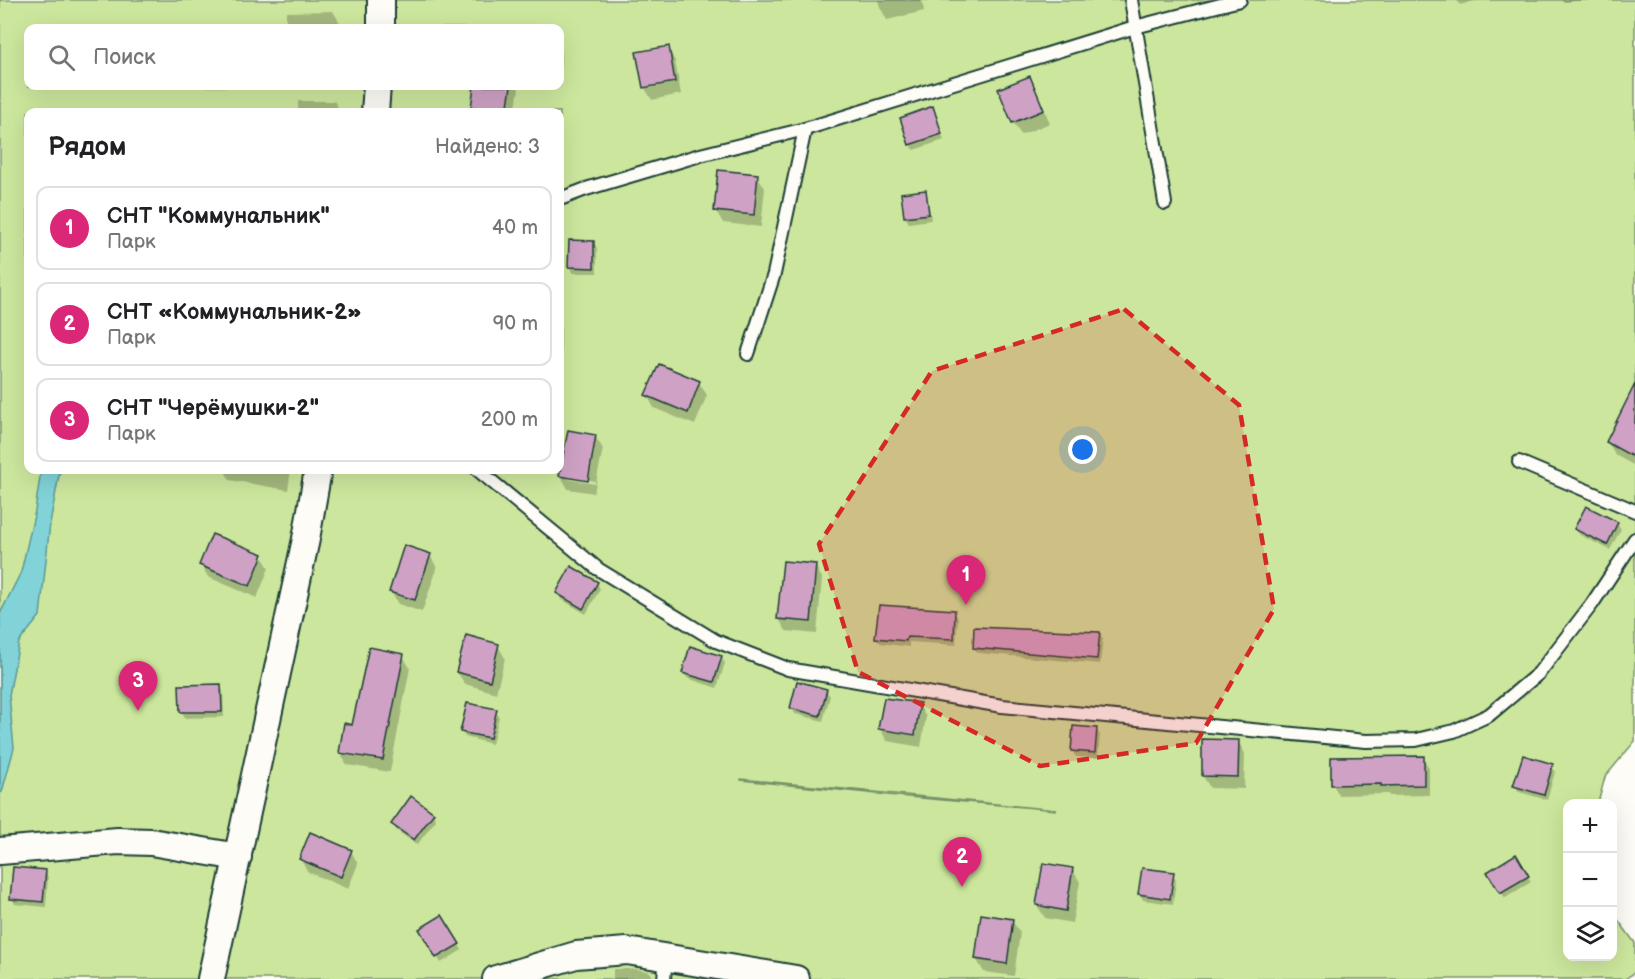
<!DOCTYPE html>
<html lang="ru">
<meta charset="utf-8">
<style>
body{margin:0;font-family:"Balsamiq Sans",sans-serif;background:#f2f2f2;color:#202124}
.controls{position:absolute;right:18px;bottom:18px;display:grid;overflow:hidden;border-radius:12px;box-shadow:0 6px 24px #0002}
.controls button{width:54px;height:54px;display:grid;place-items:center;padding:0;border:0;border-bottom:2px solid #e0e0e0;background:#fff;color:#202124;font:30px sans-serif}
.you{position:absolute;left:1083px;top:450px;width:21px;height:21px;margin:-15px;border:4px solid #fff;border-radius:50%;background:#1a73e8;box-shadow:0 0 0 9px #1a73e833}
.badge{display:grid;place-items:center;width:39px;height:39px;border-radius:50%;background:#db2777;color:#fff;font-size:20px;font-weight:700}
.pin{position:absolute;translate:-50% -50px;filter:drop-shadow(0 2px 3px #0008)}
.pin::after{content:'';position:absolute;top:32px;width:21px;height:18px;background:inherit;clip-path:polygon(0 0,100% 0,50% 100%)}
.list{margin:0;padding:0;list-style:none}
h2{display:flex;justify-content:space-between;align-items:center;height:78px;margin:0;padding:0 24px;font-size:26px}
h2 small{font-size:20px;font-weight:400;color:#757577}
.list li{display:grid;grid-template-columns:39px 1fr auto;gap:18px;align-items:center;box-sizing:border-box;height:84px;margin:0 12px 12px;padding:0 12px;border:2px solid #e0e0e0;border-radius:12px}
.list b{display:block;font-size:22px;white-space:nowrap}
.list p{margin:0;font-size:20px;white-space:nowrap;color:#757577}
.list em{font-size:20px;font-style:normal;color:#757577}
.icon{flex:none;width:33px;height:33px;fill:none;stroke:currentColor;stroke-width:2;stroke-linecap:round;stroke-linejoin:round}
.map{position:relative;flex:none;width:1635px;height:979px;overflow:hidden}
.search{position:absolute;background:#fff;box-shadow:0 6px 24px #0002;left:24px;top:24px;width:540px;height:66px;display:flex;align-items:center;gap:15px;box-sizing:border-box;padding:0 21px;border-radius:12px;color:#757577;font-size:22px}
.panel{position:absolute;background:#fff;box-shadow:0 6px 24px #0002;left:24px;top:108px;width:540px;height:366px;border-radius:12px}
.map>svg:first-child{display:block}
</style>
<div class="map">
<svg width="1635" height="979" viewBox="0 0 1635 979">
<rect width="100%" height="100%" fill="#fdfcf7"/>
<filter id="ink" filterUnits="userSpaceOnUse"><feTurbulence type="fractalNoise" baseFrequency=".0167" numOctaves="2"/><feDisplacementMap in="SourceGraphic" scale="12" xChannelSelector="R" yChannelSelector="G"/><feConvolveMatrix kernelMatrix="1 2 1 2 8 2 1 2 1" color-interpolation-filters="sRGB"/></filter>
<g filter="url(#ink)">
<path fill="#cce79d" stroke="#769268" stroke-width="1.5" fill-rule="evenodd" d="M0,0H1635V741L1605,777L1598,803L1568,804V956H1612L1613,913L1635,943V972L1625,979H0ZM28,28H560V86H28ZM28,112H560V470H28ZM741,780V779L1057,810L897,796Z"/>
<polygon fill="#81d3d8" stroke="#5a9796" stroke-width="1.5" points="41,470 60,470 50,523 40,616 19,642 9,695 14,748 2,792 0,793 0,614 21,572 35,511"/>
<g fill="#0003" fill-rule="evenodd">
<polygon points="878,0 922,0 924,11 887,20 880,7"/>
<polygon points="1457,0 1478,0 1460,5"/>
<polygon points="1562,0 1588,0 1563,2"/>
<polygon points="333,11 340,23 341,28 286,28 286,12"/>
<polygon points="668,48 675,61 681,94 652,100 644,87"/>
<polygon points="1029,78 1036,90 1050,123 1021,135 1013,122 1000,90"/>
<polygon points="475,86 517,86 519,89 515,112 481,112 474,99"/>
<polygon points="298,101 334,101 341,112 298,112"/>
<polygon points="932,108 944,140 914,150 910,144"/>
<polygon points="757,175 765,188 761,227 723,223 716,211"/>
<polygon points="925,192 928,198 931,220 909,223 905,217"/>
<polygon points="593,242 597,248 597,273 573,273 570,267"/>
<polygon points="659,366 699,383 707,395 695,425 654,408 647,395"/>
<polygon points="1635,400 1635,466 1615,455 1607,442"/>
<path d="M595,436L603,449L594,493L568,489L561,476ZM568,476L595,481V484L568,479Z"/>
<polygon points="224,470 291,470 288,490 230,480"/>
<polygon points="1617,523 1621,529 1610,550 1580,535 1576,529"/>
<polygon points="430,555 437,568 422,612 398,604 391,592"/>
<polygon points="262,556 269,568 257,598 208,577 201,565"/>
<polygon points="815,565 822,578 817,634 786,631 779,619"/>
<polygon points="597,583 600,589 586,614 561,599 557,593"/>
<polygon points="954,612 958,618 956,645 909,642 909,647 880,643 876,637"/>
<polygon points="1099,633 1103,639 1100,664 978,653 974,648"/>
<polygon points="498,646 505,658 496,693 465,684 457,672"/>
<polygon points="403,656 410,668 390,772 347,765 340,752 353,726"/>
<polygon points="721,657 725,663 717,688 687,678 683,672"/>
<polygon points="220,685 223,691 224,717 185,718 182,712"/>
<polygon points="826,690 830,696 823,721 795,714 792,708"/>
<polygon points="919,705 926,717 921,747 887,741 880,729"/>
<polygon points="496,711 499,717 492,744 465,737 461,731"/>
<polygon points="1096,729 1100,735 1098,758 1076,757 1072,751"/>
<polygon points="1238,741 1245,754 1244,789 1210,788 1203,776"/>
<polygon points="1423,758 1429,768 1429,795 1389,796 1388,794 1339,795 1333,785"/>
<polygon points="1552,766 1555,772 1547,800 1519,792 1515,786"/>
<polygon points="433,814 436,820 417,845 396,830 393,824"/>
<polygon points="351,851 358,864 348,889 308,872 300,859"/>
<polygon points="1516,856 1531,882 1505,898 1489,873"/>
<polygon points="1072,869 1080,882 1072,923 1045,918 1037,905"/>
<polygon points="45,871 48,877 46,907 15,904 12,898"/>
<polygon points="1173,874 1176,880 1173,904 1143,900 1140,894"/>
<polygon points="442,917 462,950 441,963 421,930"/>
<polygon points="1012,920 1020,933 1014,976 984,972 976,959"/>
<polygon points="613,969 636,969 650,972 654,979 613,979"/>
</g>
<g fill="#cfa2c5" stroke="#1f3d34" stroke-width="1.5">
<polygon points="669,46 675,82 643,88 636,52"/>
<polygon points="1030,76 1044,110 1012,123 998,89"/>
<polygon points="474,86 511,86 507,112 471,108"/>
<polygon points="933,106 942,134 909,145 900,118"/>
<polygon points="718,170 758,174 754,215 714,211"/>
<polygon points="926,190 929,214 904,217 901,193"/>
<polygon points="569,240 594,241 594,268 568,267"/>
<polygon points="659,364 700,381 688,413 645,395"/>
<polygon points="1635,384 1635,458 1606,442"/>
<polygon points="568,430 596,435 588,481 559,476"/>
<polygon points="1586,506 1618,522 1607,545 1574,529"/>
<polygon points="212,534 263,554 250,586 199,565"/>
<polygon points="404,545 431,554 415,600 389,592"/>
<polygon points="783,561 816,564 811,622 777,619"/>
<polygon points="571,566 598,582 583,609 556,593"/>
<polygon points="879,605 955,610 954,639 907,637 906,641 875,638"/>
<polygon points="974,627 1100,632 1097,659 973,648"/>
<polygon points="466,635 499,644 490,681 456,672"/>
<polygon points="690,646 722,656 714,682 682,673"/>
<polygon points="369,647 404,654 383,760 339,753 344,723 352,725"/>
<polygon points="797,681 827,689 820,716 790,708"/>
<polygon points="221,684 222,712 180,712 179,685"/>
<polygon points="884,698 920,703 915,735 878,729"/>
<polygon points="467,703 497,709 490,738 460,732"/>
<polygon points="1073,726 1097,728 1095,753 1071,751"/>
<polygon points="1202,739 1239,740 1238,777 1202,776"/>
<polygon points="1523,755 1553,764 1544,795 1513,786"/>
<polygon points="1424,756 1424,785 1381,786 1381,784 1331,785 1331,757"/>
<polygon points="411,796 434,813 414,840 391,824"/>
<polygon points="310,832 352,850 341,877 299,859"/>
<polygon points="1516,854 1529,876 1500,893 1487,872"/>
<polygon points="1043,863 1073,868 1066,911 1036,905"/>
<polygon points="13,867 46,870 43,902 10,899"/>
<polygon points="1142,868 1174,872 1170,899 1138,894"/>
<polygon points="981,914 1013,919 1007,964 975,959"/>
<polygon points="442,915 460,944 436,958 419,929"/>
</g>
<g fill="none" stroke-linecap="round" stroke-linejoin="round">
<g stroke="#1f3d34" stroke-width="16">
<g id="lane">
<polyline points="1131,0 1165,203"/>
<polyline points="560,199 586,189 700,155 805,129 1135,27 1240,0"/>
<polyline points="748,354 774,274 805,129"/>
<polyline points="1519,462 1635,511"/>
<polyline points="478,470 598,569 716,641 788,669 1002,706 1366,741 1416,740 1454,731 1489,715 1539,673 1592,604 1635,539"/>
<polyline points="664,979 666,957"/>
</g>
</g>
<g stroke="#1f3d34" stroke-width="30">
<g id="street">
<polyline points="381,0 381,28"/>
<polyline points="375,112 377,86"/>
<polyline points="0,851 118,841 151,842 238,857"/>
<polyline points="211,979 306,539 318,470"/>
<polyline points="496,979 576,955 627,951 796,979"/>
</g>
</g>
<use href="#lane" stroke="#fdfcf7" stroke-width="12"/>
<use href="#street" stroke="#fdfcf7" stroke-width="26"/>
</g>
</g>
<path fill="#d62828" fill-opacity="0.2" stroke="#d62828" stroke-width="4.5" stroke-dasharray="12 8" stroke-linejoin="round" d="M1124,309L1239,405L1274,609L1196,743L1040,766L858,672L819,544L932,371Z"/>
</svg>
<div class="controls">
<button>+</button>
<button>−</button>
<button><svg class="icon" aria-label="layers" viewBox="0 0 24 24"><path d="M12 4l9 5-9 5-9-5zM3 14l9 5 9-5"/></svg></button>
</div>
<div class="you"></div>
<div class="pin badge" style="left:966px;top:605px">1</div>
<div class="pin badge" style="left:962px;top:887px">2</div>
<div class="pin badge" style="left:138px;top:711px">3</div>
<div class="search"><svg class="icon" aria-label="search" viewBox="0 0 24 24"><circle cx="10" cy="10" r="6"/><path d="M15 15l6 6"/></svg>Поиск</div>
<section class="panel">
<h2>Рядом<small>Найдено: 3</small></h2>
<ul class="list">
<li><span class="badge">1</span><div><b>СНТ &quot;Коммунальник&quot;</b><p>Парк</p></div><em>40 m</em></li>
<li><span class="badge">2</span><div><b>СНТ «Коммунальник-2»</b><p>Парк</p></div><em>90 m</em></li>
<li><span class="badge">3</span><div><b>СНТ &quot;Черёмушки-2&quot;</b><p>Парк</p></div><em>200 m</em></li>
</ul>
</section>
</div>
